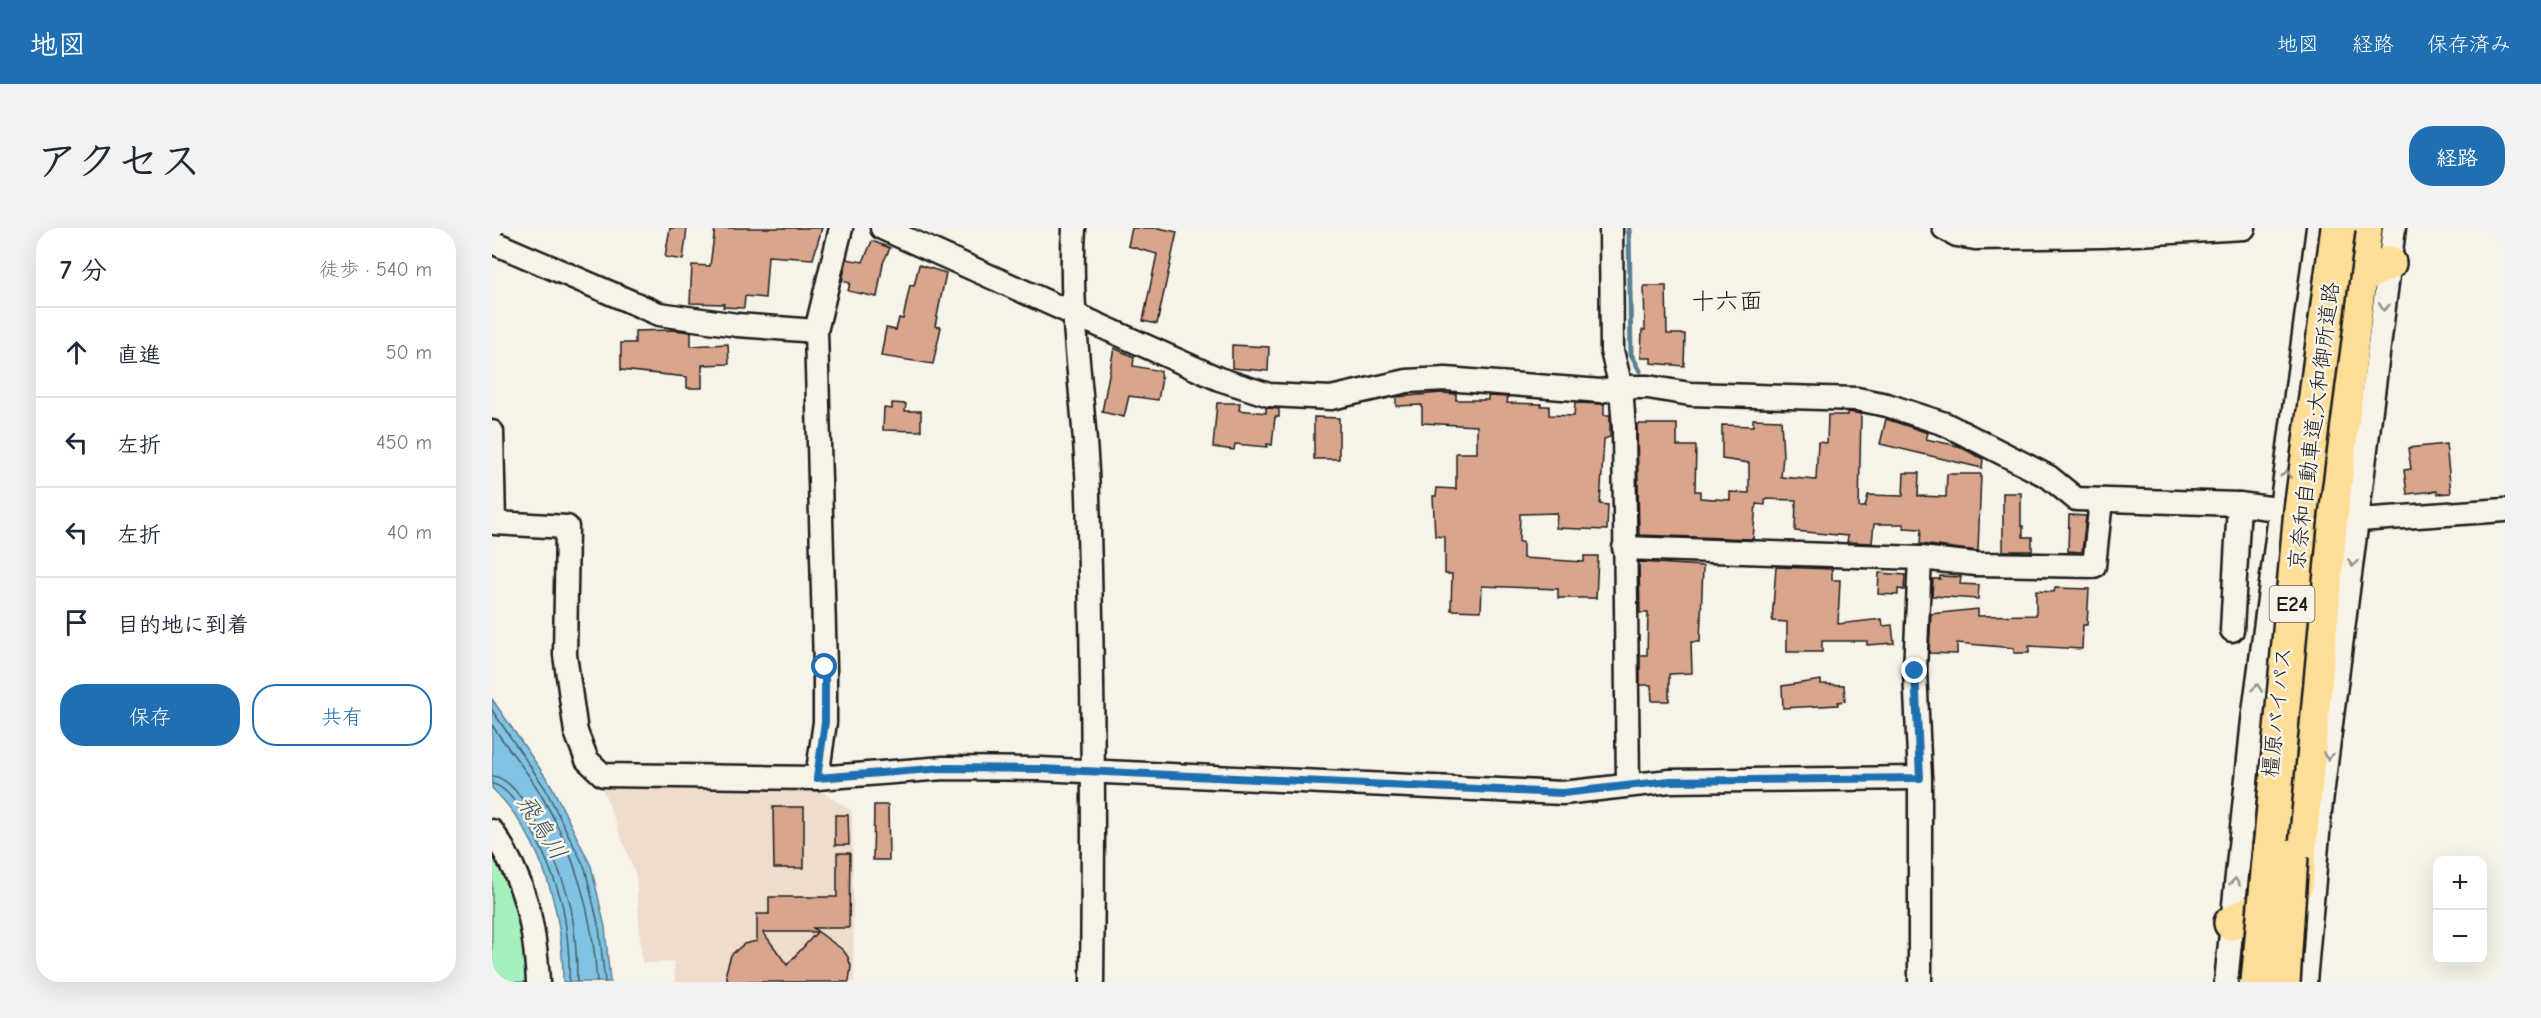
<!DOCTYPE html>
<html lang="ja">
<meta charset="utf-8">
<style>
body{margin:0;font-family:"Comic Neue","Klee One",sans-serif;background:#f2f2f3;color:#1f2937}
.controls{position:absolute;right:18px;bottom:18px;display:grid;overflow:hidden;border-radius:12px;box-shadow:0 6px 24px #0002}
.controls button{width:54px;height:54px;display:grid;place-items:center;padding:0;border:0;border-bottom:2px solid #e0e1e3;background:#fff;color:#1f2937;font:30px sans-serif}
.stop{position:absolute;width:18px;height:18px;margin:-14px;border:4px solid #1f6fb2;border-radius:50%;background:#fff}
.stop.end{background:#1f6fb2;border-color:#fff;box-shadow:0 2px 6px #0008}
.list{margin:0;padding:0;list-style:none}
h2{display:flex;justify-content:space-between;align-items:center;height:78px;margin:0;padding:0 24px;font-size:26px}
h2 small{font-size:20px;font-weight:400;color:#747a83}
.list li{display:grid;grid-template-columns:39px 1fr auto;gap:18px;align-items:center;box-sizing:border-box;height:90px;padding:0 24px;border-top:2px solid #e0e1e3}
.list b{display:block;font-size:22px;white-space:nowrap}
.list em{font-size:20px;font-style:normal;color:#747a83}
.actions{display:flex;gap:12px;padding:18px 24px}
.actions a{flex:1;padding:14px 0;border:2px solid #1f6fb2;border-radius:24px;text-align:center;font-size:21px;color:#1f6fb2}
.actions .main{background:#1f6fb2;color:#fff}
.icon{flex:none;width:33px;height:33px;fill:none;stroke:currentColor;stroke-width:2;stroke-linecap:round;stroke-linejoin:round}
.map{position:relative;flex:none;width:2013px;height:754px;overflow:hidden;border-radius:24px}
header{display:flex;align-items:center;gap:36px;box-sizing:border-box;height:84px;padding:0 30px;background:#1f6fb2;color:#fff}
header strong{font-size:28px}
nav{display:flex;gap:33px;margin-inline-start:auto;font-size:21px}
.intro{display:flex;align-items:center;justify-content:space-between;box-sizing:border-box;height:144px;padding:0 36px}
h1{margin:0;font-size:42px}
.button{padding:15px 27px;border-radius:24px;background:#1f6fb2;color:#fff;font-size:21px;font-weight:700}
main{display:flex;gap:36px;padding:0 36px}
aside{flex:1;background:#fff;border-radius:24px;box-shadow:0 6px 24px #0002}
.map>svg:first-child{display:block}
</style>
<header>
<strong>地図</strong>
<nav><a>地図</a><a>経路</a><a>保存済み</a></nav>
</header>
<div class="intro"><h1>アクセス</h1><a class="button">経路</a></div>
<main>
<aside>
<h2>7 分<small>徒歩 · 540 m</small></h2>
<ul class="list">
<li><svg class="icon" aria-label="ahead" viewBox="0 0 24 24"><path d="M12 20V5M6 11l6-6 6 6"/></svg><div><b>直進</b></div><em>50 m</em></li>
<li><svg class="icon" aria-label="left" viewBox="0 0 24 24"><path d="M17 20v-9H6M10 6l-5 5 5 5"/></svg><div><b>左折</b></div><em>450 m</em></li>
<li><svg class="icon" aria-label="left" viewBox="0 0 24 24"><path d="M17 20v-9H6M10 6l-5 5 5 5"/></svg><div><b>左折</b></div><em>40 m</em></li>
<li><svg class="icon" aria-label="arrive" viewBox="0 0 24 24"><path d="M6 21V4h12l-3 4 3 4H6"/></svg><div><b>目的地に到着</b></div></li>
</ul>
<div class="actions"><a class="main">保存</a><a>共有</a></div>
</aside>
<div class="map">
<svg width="2013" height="754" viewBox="0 0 2013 754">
<rect width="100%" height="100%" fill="#f7f3e8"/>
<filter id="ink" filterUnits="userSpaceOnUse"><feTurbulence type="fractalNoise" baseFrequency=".0167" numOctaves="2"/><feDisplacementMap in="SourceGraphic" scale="12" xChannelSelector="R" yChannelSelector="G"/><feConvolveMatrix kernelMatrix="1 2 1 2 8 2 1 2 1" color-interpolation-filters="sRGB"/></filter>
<g filter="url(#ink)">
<polygon fill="#eedccd" points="108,554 315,554 360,583 362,754 183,754 182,734 150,735 144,648"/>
<polygon fill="#a6f0bf" stroke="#61866e" stroke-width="1.5" points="0,620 31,695 36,754 0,754"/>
<path fill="#81c3e2" stroke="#598093" stroke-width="1.5" d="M0,471L59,557L99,638L113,699L118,754H71C71,684 51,610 0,560Z"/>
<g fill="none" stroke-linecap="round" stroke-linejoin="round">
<g stroke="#445f6b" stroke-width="1.5">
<polyline points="0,482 53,560 93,640 107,700 113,754"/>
<path d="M0,497C15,520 34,541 48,565C83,625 101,685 105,754"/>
<path d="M0,548C33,550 73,651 79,680C83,703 85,730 85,754"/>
<path d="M0,556C28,559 66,655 71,680C75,703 78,731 77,754"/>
</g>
<polyline stroke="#598093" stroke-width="5" points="1137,0 1139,126 1148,143"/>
</g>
<g fill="#d9a58d" stroke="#1c1c1c" stroke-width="1.5" fill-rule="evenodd">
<polygon points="178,0 195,0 191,32 173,29"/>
<polygon points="223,0 330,0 321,31 276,28 273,70 253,68 252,80 231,79 232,76 198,75 200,37 218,38"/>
<polygon points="640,0 667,0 685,4 665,96 651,93 665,26 636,18"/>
<polygon points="380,13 398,20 391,35 385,69 356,63 358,55 350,53 355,31 371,34"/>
<polygon points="427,37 454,45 443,98 449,99 441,136 389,128 394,100 404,102 407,90 411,91 418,57 422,58"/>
<polygon points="1152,58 1174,58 1175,106 1193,106 1192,138 1159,135 1159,130 1149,130 1150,102 1153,102"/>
<polygon points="181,102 199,104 199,118 236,116 237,136 210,137 210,160 195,160 195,149 129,142 129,115 143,115 143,103"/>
<polygon points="740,117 777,119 776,143 740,140"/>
<polygon points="622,120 642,129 641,138 669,143 668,150 670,150 666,172 637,168 632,189 610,184"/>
<polygon points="949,165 964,166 964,172 996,172 996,168 1016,169 1015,175 1049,176 1049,178 1057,178 1057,187 1082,188 1083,175 1112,176 1112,187 1118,187 1118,209 1112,211 1108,276 1116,277 1115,302 1064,300 1065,285 1028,286 1027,314 1031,314 1031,330 1092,334 1092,328 1106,328 1104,370 1066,370 1066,361 990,358 989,383 959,382 960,346 953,346 953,309 943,308 941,268 944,268 945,260 964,261 964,225 985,225 985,198 930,195 930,177 904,178 904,169"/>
<polygon points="400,175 414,176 413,183 429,183 429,203 391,202 392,180 400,181"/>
<polygon points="725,175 748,175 747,182 774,185 774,180 787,181 787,189 783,189 780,217 775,216 775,219 743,216 742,222 721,219"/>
<polygon points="1356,184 1369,186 1367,279 1373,279 1376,267 1411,268 1412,245 1427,245 1426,268 1454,269 1455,246 1489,246 1486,323 1428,316 1429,301 1412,300 1412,296 1382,296 1380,315 1355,314 1356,308 1303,303 1304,272 1273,271 1273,277 1264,276 1261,311 1147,307 1145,196 1185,196 1185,218 1204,218 1203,263 1208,263 1208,270 1238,272 1238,264 1257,265 1257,235 1230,231 1230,197 1261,198 1261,191 1289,192 1291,228 1289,249 1324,252 1326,214 1335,215 1336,187 1356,187"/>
<polygon points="822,189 847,190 847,231 822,231"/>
<polygon points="1394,191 1436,205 1434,211 1466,218 1491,231 1490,240 1388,216"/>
<polygon points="1954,216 1959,265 1946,266 1945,263 1915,266 1912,242 1919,241 1916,220"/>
<polygon points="1511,265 1529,265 1529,298 1531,298 1531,309 1540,309 1540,323 1511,323"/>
<polygon points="1577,287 1594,288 1590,324 1576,323"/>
<polygon points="1147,334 1211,338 1208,414 1199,414 1200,445 1177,446 1177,473 1160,473 1159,457 1148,457 1148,427 1155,427 1156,385 1148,385"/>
<polygon points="1284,339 1340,341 1340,352 1348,352 1346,396 1390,391 1391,398 1400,397 1402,415 1375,417 1375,413 1330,413 1330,424 1295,424 1295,394 1280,393"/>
<polygon points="1387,345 1413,347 1412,362 1406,361 1406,367 1386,366"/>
<polygon points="1448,348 1469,349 1468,356 1487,357 1486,371 1440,368 1441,351 1448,351"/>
<polygon points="1563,360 1597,361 1595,397 1591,397 1590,421 1537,418 1537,425 1522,425 1522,420 1465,415 1465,426 1437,425 1439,386 1486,381 1486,388 1544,387 1544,363 1562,364"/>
<polygon points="1329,452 1329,456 1352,457 1353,473 1346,474 1346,477 1291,480 1290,458"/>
<polygon points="382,577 396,577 397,632 381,632"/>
<polygon points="281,579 312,579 312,640 282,640"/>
<polygon points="343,587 356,587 357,617 343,617"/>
<path d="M345,625H358L357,700H321L351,722L356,729L359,738L357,754H236L234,744L239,727L252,716L265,713V686H277V669H345ZM271,704H325L295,737Z"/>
</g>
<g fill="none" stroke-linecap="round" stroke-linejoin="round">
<g stroke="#1c1c1c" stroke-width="27">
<g id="minor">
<polyline points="390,0 727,151 777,167 839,170 915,153 954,151 1109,163 1129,159 1156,159 1198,166 1365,171 1395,177 1453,196 1557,249 1584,271 1747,276 1867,292 2013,282"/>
<path d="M582,0C576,89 594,179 596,268C601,430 602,592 600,754"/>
<polyline points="1119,0 1120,123 1129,159 1132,200 1136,556"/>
<polyline points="1452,0 1465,7 1483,10 1610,8 1752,0"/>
<polyline points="0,14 167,86 245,97 324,103"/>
<polyline points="0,204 2,295 75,299 73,427 84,504 95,532 111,547 325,550 452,540 548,541 1071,565 1178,553 1428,550"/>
<polyline points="1132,320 1428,330 1484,336 1602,338 1609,272"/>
<polyline points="1740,402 1747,276"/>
<polyline points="325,550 333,494 333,439 324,103 349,0"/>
<path d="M0,603C33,651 43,697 46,754"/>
<polyline points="1428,754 1428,550 1423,443 1428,330"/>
<polyline points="1734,754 1761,492 1826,0"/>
<polyline points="1813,754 1828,583 1902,0"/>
</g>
</g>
<g stroke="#1c1c1c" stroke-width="38">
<g id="highway">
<polyline points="1867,49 1897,35"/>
<polyline points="1804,657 1839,289 1873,0"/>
<polyline points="1739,695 1768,680"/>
</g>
</g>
<use href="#minor" stroke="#f7f3e8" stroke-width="22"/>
<use href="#highway" stroke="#fede96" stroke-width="33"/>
<g stroke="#1c1c1c" stroke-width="38" stroke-linecap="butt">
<g id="highway-bridge">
<polyline points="1766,754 1809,282 1846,0"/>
<polyline points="1791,754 1799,628"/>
</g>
</g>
<use href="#highway-bridge" stroke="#fede96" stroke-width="33"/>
</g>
<defs><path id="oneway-chevron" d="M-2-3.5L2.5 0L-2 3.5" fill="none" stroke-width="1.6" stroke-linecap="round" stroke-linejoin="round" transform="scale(1.5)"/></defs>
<g stroke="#94928c">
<use href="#oneway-chevron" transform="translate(1892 79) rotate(97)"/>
<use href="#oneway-chevron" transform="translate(1794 246) rotate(-82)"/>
<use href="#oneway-chevron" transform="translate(1861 335) rotate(98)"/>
<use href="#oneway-chevron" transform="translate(1765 460) rotate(-83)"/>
<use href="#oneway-chevron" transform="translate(1836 528) rotate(98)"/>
<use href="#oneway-chevron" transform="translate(1743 654) rotate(-84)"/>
</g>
</g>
<g fill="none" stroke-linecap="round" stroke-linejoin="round" filter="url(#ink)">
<polyline stroke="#1f6fb2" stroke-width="8" points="333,439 333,494 325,550 452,540 548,541 1071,565 1178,553 1428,550 1423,443"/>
</g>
<g text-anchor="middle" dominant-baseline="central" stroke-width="5" stroke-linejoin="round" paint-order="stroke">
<rect fill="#f7f3e8" stroke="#5e5c59" stroke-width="1.5" x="1777.5" y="358" width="45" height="36" rx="4.5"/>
<g font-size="21" font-weight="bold" fill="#1c1c1c">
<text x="1800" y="376">E24</text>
</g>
<g font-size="22" fill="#1c1c1c" stroke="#f7f3e8">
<text transform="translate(1822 198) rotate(-83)">京奈和自動車道;大和御所道路</text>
<text transform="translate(1785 484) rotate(-84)">橿原バイパス</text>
</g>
<g font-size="24" fill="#1c1c1c" stroke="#f7f3e8">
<text x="1235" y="73">十六面</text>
</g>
<g font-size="24" font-style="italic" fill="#3f5661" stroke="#f7f3e8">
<text transform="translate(50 599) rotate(58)">飛鳥川</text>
</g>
</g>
</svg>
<div class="controls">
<button>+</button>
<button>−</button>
</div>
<div class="stop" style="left:333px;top:439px"></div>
<div class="stop end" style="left:1423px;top:443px"></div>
</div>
</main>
